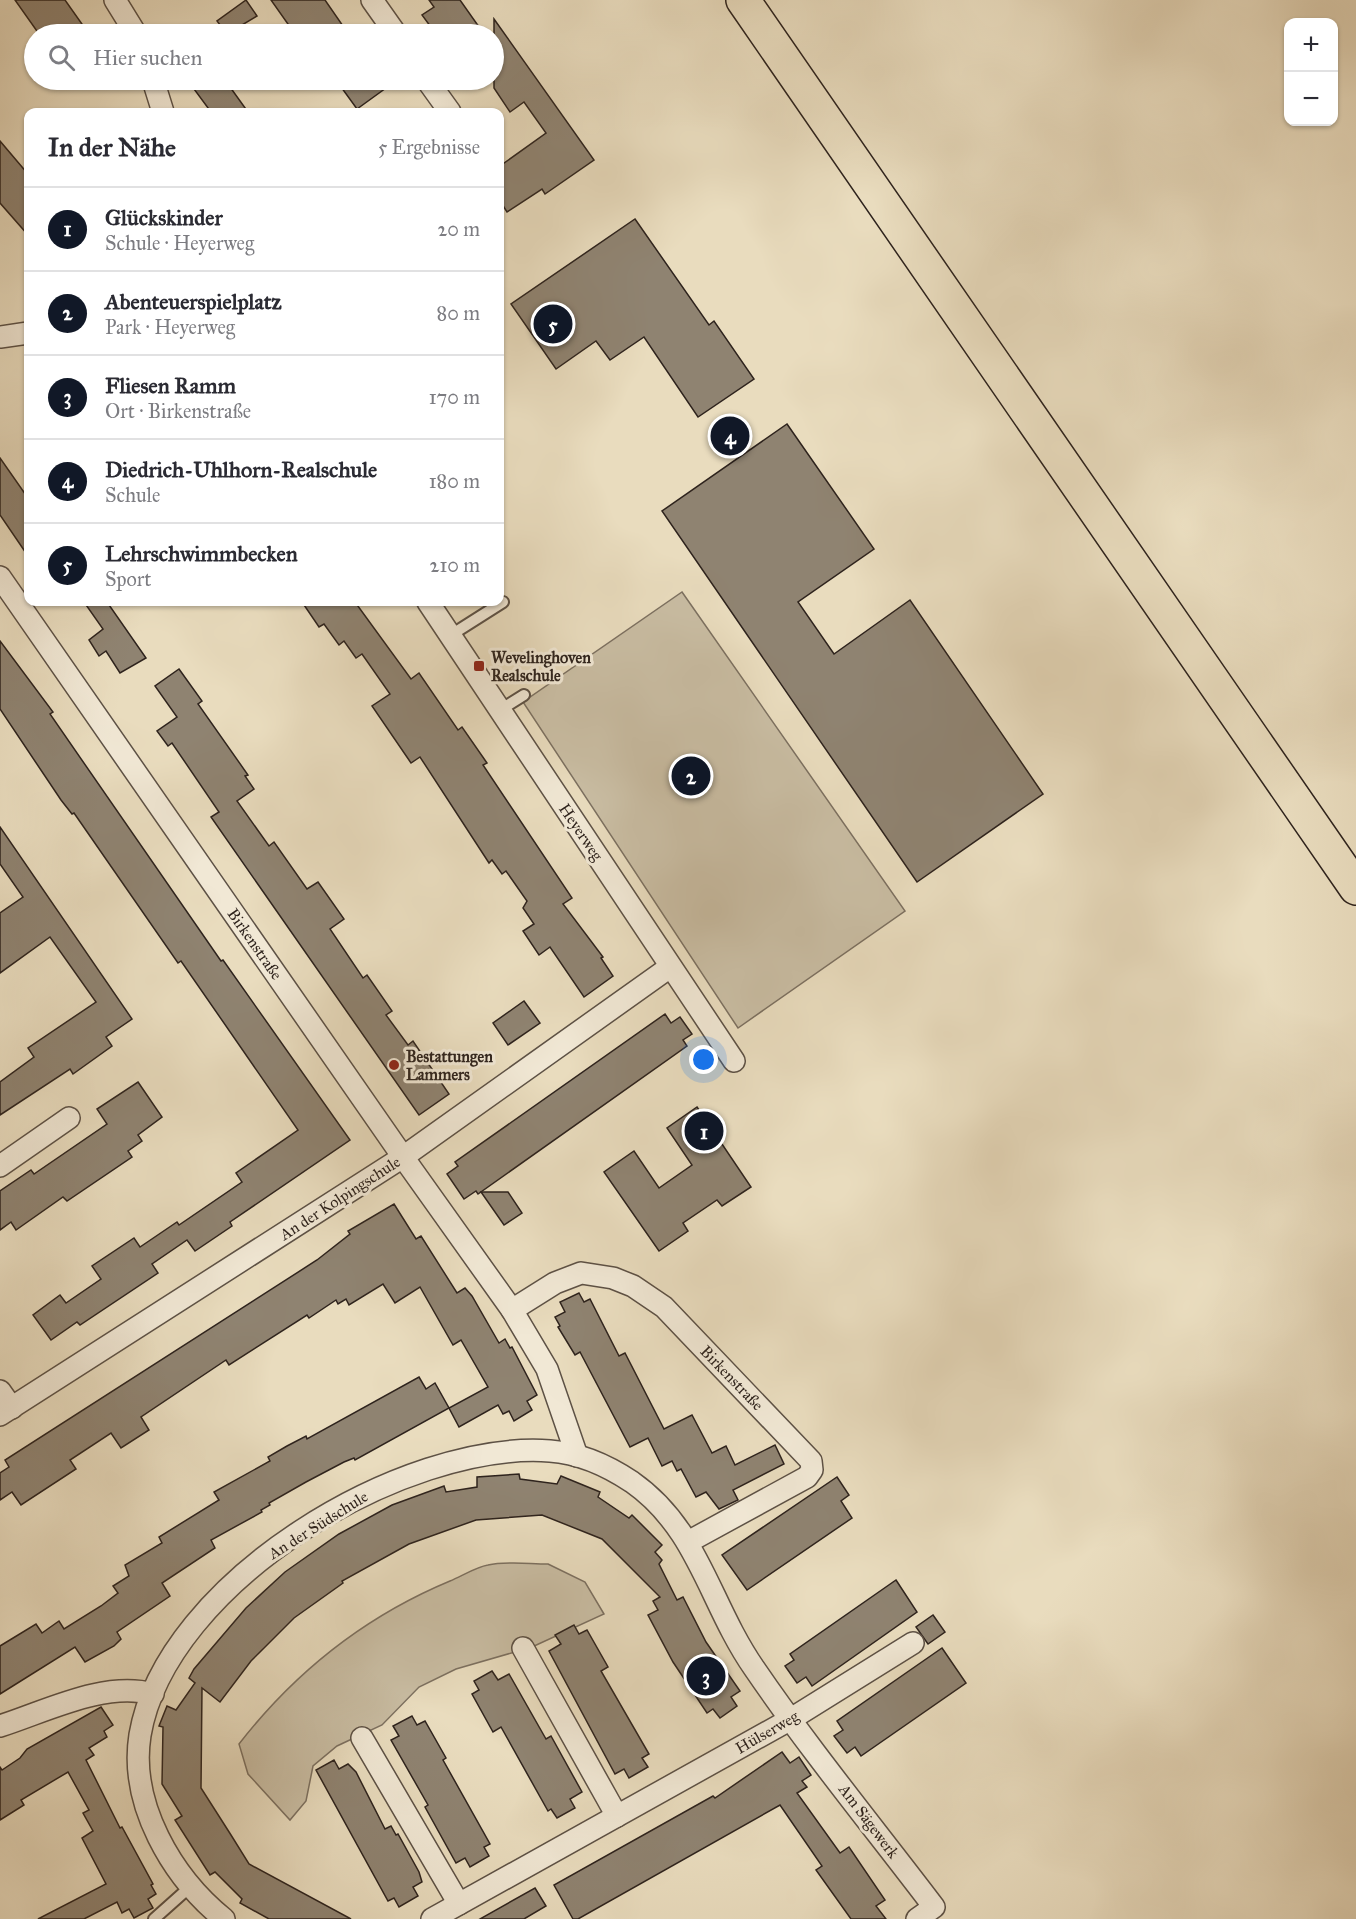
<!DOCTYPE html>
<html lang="de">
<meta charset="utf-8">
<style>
body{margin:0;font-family:"IM FELL Great Primer",serif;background:#f7f7f7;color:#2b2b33}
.controls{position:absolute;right:18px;top:18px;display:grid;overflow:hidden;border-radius:12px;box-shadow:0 2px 4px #0004}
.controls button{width:54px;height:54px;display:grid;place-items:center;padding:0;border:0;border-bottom:2px solid #e1e1e2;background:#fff;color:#2b2b33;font:30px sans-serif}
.you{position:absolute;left:704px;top:1060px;width:21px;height:21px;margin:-15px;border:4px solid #fff;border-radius:50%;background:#1a73e8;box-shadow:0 0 0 9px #1a73e833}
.badge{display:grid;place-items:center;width:39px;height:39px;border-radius:50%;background:#111827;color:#fff;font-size:20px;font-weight:700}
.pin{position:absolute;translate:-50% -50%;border:3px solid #fff;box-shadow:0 2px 6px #0006}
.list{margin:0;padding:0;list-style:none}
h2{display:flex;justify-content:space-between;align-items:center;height:78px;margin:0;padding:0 24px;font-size:26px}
h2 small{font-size:20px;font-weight:400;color:#7c7c81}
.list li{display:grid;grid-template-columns:39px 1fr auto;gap:18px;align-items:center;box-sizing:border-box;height:84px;padding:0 24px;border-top:2px solid #e1e1e2}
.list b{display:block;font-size:22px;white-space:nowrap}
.list p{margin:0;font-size:20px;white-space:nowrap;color:#7c7c81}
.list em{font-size:20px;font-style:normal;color:#7c7c81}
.icon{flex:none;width:33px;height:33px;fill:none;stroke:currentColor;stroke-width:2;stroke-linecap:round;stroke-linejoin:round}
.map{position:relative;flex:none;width:1356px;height:1919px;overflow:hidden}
.search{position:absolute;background:#fff;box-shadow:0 2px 4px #0004;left:24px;top:24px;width:480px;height:66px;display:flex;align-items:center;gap:15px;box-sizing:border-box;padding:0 21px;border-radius:33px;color:#7c7c81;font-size:22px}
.panel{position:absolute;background:#fff;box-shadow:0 2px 4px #0004;left:24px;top:108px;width:480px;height:498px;border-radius:12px}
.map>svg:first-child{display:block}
</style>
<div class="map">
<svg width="1356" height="1919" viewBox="0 0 1356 1919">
<rect width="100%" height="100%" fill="#e9dcbe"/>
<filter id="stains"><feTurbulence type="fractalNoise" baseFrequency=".00333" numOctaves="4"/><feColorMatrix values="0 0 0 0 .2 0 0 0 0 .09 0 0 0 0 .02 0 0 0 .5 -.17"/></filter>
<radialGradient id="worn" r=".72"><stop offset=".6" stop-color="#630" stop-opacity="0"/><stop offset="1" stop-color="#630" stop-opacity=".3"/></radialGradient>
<g fill="#c9bda3" stroke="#7c7060" stroke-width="1.5">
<polygon points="682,592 905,911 738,1028 523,702"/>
<path d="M548,1564L585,1582L604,1614L532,1647L456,1669L419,1687L382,1725L337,1746L313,1766L306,1801L290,1820L248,1774L239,1744C295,1672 366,1616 450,1581C462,1576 476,1567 488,1565C506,1561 529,1564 548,1564Z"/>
</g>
<g fill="#8f8371" stroke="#2e231d" stroke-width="1.5">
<polygon points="15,0 65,0 89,34 39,34"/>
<polygon points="246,0 257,16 227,34 217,21"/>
<polygon points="271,0 325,0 343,26 331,34 295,34"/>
<polygon points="429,0 460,0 484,34 436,34 422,15 434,7"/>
<polygon points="494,19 594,160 545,194 542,189 507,212 500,201 500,166 546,133 524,102 510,112 494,88"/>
<polygon points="207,80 225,80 248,112 211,112 194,89"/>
<polygon points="336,80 397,80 357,109"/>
<polygon points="0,141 28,174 28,235 0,203"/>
<polygon points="635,219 709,325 714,321 754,379 698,417 644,337 610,360 596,341 556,369 511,304"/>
<polygon points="787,424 874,549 798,602 834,654 910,600 1043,794 917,882 662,511"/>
<polygon points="0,458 28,498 28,556 0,515"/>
<polygon points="84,602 107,602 146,658 120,673 106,651 99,656 89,640 103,629"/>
<polygon points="302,602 355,602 411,679 419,673 458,730 462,727 487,763 483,765 572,898 563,904 603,957 601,958 613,976 584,997 550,947 539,955 523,931 534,924 523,908 527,901 506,871 502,874 492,860 489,863 420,757 411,763 372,706 390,694 362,654 356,658 344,641 339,645 324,624 319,627"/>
<polygon points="0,641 53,712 50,714 221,961 223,960 350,1140 230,1222 232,1226 195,1251 187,1240 152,1264 158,1273 80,1325 77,1322 51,1340 33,1315 60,1295 66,1303 101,1279 92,1266 134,1238 140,1247 177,1222 179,1225 242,1182 236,1173 298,1130 181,961 178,963 74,813 72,814 61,800 0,709"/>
<polygon points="179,669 202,701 198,704 248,775 245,776 254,789 237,801 269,846 274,842 307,889 318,882 344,919 330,929 363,978 367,975 392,1011 386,1015 408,1045 413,1041 449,1094 419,1115 211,817 219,812 172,743 168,746 157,731 177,717 155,686"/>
<polygon points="0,827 132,1019 106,1037 112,1046 73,1074 70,1069 0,1115 0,1082 34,1057 28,1048 96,1002 50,937 0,973 0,913 23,897 0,864"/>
<polygon points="524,1001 540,1023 508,1045 493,1023"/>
<polygon points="665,1014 671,1023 680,1017 692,1034 683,1040 687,1046 478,1194 476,1191 464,1199 447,1174 458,1166 455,1162"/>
<polygon points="138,1082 162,1117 138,1135 142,1141 128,1151 132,1157 67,1201 63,1197 16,1230 11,1222 0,1230 0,1191 31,1170 34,1174 107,1124 97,1109"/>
<polygon points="697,1107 751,1187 722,1206 717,1200 683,1223 688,1231 659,1251 604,1172 634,1151 659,1188 692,1165 667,1128"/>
<polygon points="481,1192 508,1192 522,1213 504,1225"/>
<polygon points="394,1204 416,1239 421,1236 457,1293 465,1288 472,1296 499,1343 505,1339 510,1348 512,1347 537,1395 527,1401 532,1410 514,1421 509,1411 503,1414 498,1405 459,1427 449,1408 488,1387 461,1340 453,1345 420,1287 395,1303 383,1284 349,1305 346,1299 338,1304 336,1300 309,1318 307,1315 229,1365 226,1360 141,1417 149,1430 121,1448 111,1433 70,1460 76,1469 21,1505 12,1492 0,1500 0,1473 9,1467 5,1460 317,1260 350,1234 348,1231"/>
<polygon points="579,1293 584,1302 590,1299 619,1356 625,1353 664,1429 692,1415 712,1453 726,1446 735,1465 775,1445 784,1464 733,1490 738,1500 719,1509 706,1492 696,1497 681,1469 677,1471 672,1461 662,1466 648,1438 630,1447 580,1352 575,1355 558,1327 560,1326 555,1317 565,1312 560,1302"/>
<polygon points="419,1377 426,1389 435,1383 449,1408 355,1460 354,1458 344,1462 306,1482 269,1503 270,1505 261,1510 262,1512 211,1540 215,1548 162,1583 170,1596 117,1632 121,1639 114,1646 85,1662 75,1647 0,1694 0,1646 36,1624 42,1633 59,1621 64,1629 101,1606 118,1593 113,1586 129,1576 125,1565 162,1543 159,1537 219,1500 214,1492 270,1461 268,1457 287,1446 306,1436 307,1439"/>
<polygon points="519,1474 520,1479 557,1484 561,1476 600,1492 598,1497 629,1518 632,1515 662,1545 655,1552 662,1560 659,1564 677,1600 683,1597 706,1642 740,1691 731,1697 737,1706 720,1718 713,1709 707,1713 673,1662 648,1615 658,1610 653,1601 660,1597 602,1539 542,1515 476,1520 409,1544 342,1581 343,1583 294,1618 251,1661 220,1702 202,1688 201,1788 231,1835 249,1864 351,1919 269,1919 240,1903 242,1899 215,1872 210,1875 175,1820 182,1816 162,1784 163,1727 159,1726 167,1706 176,1710 195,1683 189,1678 194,1669 246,1608 285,1572 339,1534 392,1505 444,1486 446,1492 477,1487 477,1477"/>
<polygon points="837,1477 849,1495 841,1501 852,1518 747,1590 722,1555"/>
<polygon points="896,1580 917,1612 812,1686 806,1677 797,1683 785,1666 794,1660 790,1654"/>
<polygon points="933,1615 945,1632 928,1644 916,1627"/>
<polygon points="574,1625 579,1634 587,1630 608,1667 601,1671 649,1754 642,1758 648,1767 629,1778 624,1769 615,1774 549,1651 561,1644 555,1635"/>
<polygon points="942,1648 966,1683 861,1756 855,1747 847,1753 834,1736 843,1730 837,1721"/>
<polygon points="492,1671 498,1680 509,1674 546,1739 551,1736 582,1792 570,1799 575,1808 557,1818 551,1809 548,1811 501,1727 493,1732 472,1694 479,1690 474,1681"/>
<polygon points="101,1707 113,1725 104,1731 107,1737 89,1748 94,1755 86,1760 120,1828 122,1827 153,1884 151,1885 156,1894 148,1899 153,1908 134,1918 129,1909 122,1913 117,1902 84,1919 38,1919 106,1884 82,1838 93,1831 83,1813 89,1810 68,1772 21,1800 24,1805 0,1820 0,1767 2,1770 20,1758 27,1749"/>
<polygon points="412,1716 417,1725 425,1721 446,1758 443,1760 490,1844 484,1847 489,1856 470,1867 465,1858 456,1863 425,1807 428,1805 391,1740 399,1736 393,1726"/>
<polygon points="782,1752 790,1763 799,1757 811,1775 802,1781 807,1787 797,1793 840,1853 849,1847 885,1900 876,1906 886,1919 851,1919 816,1870 822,1866 780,1805 578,1919 573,1919 554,1885 713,1796 715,1798"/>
<polygon points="334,1760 339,1769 348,1764 356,1772 385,1829 391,1826 396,1835 398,1834 419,1872 422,1882 413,1887 418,1896 399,1907 394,1898 388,1901 316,1770"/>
<polygon points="535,1888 546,1906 524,1919 480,1919"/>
</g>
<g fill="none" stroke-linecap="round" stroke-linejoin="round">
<g stroke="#5d5145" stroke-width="14">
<g id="lane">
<polyline points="451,635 503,602"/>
<polyline points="500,710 524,695"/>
<polyline points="154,1919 191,1886"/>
</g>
</g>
<g stroke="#5d5145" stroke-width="24">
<g id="street">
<polyline points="115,0 136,34"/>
<polyline points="372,0 396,34"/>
<polyline points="153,80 163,112"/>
<polyline points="427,80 450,112"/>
<polyline points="0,337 28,333"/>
<polyline points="0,577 403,1157 512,1310 547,1369 577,1456"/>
<polyline points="428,602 734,1061"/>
<polyline points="0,1166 69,1118"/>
<polyline points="512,1310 555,1283 581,1273 613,1278 633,1286 664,1307 811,1461 812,1470 807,1477 688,1542"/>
<polyline points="0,1391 12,1408"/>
<polyline points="0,1415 403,1157 670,967"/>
<polyline points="523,1648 617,1816"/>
<path d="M0,1726C47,1711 104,1681 153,1694"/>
<polyline points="362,1738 459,1904"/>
<path d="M224,1919C172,1877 129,1804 140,1735C166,1582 404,1440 550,1451C579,1453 608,1466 632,1482C699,1529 709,1603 754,1668C810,1750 874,1828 934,1907L917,1919"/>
<polyline points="432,1919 791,1719 913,1643"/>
</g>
</g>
<g stroke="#2e231d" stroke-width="36">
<polyline id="primary" points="743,0 1356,888"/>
</g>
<use href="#lane" stroke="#f1e8d5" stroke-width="10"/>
<use href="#street" stroke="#f1e8d5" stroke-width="21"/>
<use href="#primary" stroke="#e9dcbe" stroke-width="33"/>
</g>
<g fill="#8f2418" stroke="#f1e8d5" stroke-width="2">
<rect x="473" y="660" width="12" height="12" rx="3"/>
<circle cx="394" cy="1065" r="6"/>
</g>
<g text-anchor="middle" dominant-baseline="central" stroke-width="6" stroke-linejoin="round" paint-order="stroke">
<g font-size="16" font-weight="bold" fill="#2e231d" stroke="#f1e8d5" text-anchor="start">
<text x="491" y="657">Wevelinghoven<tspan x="491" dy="18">Realschule</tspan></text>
<text x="406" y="1056">Bestattungen<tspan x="406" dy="18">Lammers</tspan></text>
</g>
<g font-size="16" fill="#2e231d" stroke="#f1e8d5">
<text transform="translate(581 832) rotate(56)">Heyerweg</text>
<text transform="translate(255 944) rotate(55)">Birkenstraße</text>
<text transform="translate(340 1198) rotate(-33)">An der Kolpingschule</text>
<text transform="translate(732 1378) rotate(46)">Birkenstraße</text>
<text transform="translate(318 1525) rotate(-32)">An der Südschule</text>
<text transform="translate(767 1732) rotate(-30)">Hülserweg</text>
<text transform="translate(869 1821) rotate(53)">Am Sägewerk</text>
</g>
</g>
<rect width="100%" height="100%" filter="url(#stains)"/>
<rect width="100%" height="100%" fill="url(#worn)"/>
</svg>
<div class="controls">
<button>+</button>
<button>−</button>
</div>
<div class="you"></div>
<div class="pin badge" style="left:704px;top:1131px">1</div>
<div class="pin badge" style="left:691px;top:776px">2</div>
<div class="pin badge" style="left:706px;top:1676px">3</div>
<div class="pin badge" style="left:730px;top:436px">4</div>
<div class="pin badge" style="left:553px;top:324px">5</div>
<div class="search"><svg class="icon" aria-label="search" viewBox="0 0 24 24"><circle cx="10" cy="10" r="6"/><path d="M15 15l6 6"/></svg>Hier suchen</div>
<section class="panel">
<h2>In der Nähe<small>5 Ergebnisse</small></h2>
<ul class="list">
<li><span class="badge">1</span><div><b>Glückskinder</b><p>Schule · Heyerweg</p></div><em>20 m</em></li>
<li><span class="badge">2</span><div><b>Abenteuerspielplatz</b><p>Park · Heyerweg</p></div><em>80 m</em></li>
<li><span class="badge">3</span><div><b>Fliesen Ramm</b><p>Ort · Birkenstraße</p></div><em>170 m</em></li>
<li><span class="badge">4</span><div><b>Diedrich-Uhlhorn-Realschule</b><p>Schule</p></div><em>180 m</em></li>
<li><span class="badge">5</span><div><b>Lehrschwimmbecken</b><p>Sport</p></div><em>210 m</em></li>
</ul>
</section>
</div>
